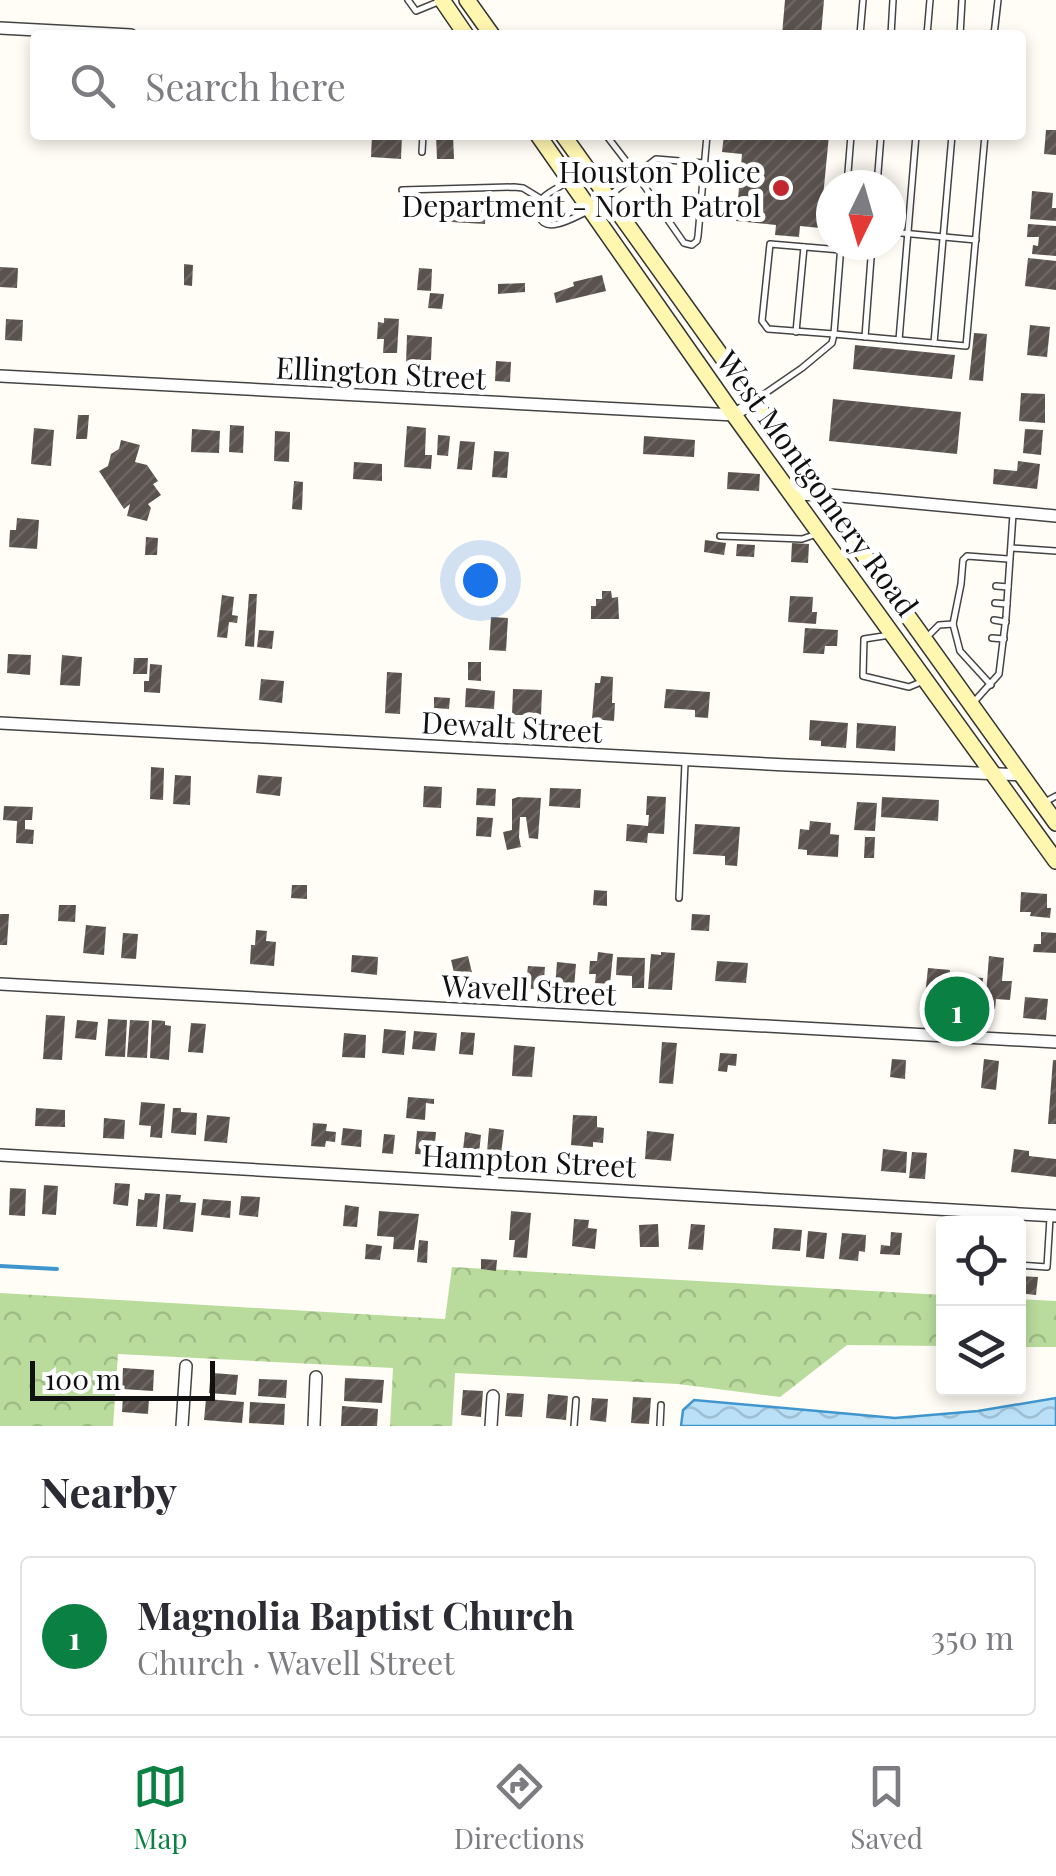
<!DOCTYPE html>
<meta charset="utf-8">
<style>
body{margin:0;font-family:"Playfair Display",serif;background:#f2f2f3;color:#2b2b33}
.controls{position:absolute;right:30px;bottom:30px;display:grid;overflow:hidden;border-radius:10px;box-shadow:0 5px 15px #0003}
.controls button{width:90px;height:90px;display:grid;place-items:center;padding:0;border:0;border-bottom:2px solid #e1e1e2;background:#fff;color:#2b2b33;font:50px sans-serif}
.compass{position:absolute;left:816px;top:170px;width:90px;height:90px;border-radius:50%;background:#fff;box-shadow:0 5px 15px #0003;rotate:185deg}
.scale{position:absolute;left:30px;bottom:25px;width:185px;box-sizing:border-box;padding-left:10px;border:5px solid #111;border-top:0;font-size:28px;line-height:35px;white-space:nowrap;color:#111;-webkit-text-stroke:8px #fff;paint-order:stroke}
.you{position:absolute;left:480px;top:580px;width:35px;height:35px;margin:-25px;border:8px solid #fff;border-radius:50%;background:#1a73e8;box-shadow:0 0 0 15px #1a73e833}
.badge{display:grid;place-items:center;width:65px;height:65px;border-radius:50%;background:#0b8043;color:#fff;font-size:32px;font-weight:700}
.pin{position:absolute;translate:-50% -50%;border:5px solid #fff;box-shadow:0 2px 10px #0006}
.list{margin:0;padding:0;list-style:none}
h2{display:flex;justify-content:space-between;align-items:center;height:130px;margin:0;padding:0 40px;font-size:42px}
h2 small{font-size:32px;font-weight:400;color:#7c7c81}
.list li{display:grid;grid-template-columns:65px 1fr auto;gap:30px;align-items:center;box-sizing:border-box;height:160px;margin:0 20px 20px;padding:0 20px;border:2px solid #e1e1e2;border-radius:10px}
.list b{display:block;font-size:38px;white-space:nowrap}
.list p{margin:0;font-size:32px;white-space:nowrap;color:#7c7c81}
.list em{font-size:32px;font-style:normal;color:#7c7c81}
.icon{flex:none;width:55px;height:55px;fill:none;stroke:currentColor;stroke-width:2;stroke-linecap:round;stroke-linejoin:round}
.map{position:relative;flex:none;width:1056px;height:1426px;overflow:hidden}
.search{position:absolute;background:#fff;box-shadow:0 5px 15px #0003;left:30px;right:30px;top:30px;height:110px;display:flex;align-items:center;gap:25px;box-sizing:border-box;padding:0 35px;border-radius:10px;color:#7c7c81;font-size:38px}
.sheet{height:310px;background:#fff}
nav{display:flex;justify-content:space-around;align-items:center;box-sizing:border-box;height:140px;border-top:2px solid #e1e1e2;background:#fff;font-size:28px;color:#7c7c81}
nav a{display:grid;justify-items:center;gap:5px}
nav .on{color:#0b8043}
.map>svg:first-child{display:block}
</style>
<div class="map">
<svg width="1056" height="1426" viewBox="0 0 1056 1426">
<defs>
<pattern id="forest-crowns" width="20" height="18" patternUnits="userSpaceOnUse" patternTransform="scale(2.5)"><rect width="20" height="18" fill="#b9dc9c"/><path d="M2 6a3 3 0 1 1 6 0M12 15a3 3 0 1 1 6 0" fill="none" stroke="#9ebc85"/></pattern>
<pattern id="water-waves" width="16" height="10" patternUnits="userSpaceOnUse" patternTransform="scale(2.5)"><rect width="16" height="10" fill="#b9e0f7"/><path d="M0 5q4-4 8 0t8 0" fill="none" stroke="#9ebfd3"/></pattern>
<pattern id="building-hatch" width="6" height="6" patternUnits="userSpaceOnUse" patternTransform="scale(2.5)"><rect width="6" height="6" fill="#5a524d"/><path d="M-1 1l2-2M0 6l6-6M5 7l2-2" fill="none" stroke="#6d6662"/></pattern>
</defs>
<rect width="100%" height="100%" fill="#fffdf5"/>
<g fill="url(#forest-crowns)">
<polygon points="452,1267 943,1295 943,1346 847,1345 780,1397 678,1384 455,1373 452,1426 390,1426 393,1368 118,1354 113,1426 0,1426 0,1293 445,1319"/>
<polygon points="1018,1299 1056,1301 1056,1347 1019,1347"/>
</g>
<polygon fill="url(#water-waves)" stroke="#3f96cf" stroke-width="2.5" points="1056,1398 1056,1426 681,1426 683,1410 694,1400 895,1418 978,1411"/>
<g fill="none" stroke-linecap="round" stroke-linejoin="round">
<polyline stroke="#3f96cf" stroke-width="4" points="0,1266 57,1269"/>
</g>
<g fill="url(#building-hatch)">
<polygon points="785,0 824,0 821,35 782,35"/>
<polygon points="1046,130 1056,130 1056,155 1044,154"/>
<polygon points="372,135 402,135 401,159 371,157"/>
<polygon points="436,135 453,135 454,159 437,159"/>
<polygon points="724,135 829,135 820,228 800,226 799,237 775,235 776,225 736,221 742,154 722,152"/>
<polygon points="1032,191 1053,193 1052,208 1056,208 1056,221 1030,219"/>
<polygon points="452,205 486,207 485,224 451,222"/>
<polygon points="1028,224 1056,226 1056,256 1032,254 1033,245 1038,246 1039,237 1027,237"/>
<polygon points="1028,258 1056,261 1056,290 1025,286"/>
<polygon points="184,264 193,265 192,286 184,285"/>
<polygon points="0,267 18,268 17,288 0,287"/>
<polygon points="419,268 432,269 431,291 417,290"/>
<polygon points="602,275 606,291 556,303 554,293 574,286 573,282"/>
<polygon points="525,283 525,292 498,294 498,284"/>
<polygon points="430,293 444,294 442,309 428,308"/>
<polygon points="384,318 399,319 397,353 383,353 384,339 377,339 378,322 384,323"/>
<polygon points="6,319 23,320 22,341 5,340"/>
<polygon points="1030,325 1050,327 1047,357 1027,355"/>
<polygon points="974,333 987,334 983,381 969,380"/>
<polygon points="407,335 432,337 431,360 421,360 420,365 406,364"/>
<polygon points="855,345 955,355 952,379 853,369"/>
<polygon points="496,361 511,362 510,382 495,381"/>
<polygon points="1021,393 1045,394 1045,423 1019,421"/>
<polygon points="833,399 961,412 957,454 829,441"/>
<polygon points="78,415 89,415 87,439 76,439"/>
<polygon points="230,425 244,426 243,453 229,452"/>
<polygon points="407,426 426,428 425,455 432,455 431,469 404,467"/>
<polygon points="34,428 54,430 51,466 31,464"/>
<polygon points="192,429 220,431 219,453 191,452"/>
<polygon points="1025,429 1043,430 1041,455 1023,453"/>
<polygon points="275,431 290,432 289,462 274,461"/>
<polygon points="438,435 450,436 448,456 437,455"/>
<polygon points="644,436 695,440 694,457 643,454"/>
<polygon points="121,440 140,445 135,462 147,465 158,481 153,484 161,495 148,504 151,508 147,521 127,516 130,504 124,509 99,471 108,466 111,454 119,449"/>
<polygon points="460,441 475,442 472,470 457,469"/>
<polygon points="494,451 509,452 507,478 492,477"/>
<polygon points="1018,461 1040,464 1037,489 993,484 994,469 1017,471"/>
<polygon points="354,462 382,464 382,481 353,479"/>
<polygon points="728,472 760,474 759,491 727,489"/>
<polygon points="294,481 303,482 302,510 292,509"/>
<polygon points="17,518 39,520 37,549 9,547 10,530 16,530"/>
<polygon points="146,537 158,538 157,555 145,555"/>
<polygon points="705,540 726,543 724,555 704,552"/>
<polygon points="792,543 809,544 808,563 791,562"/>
<polygon points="737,544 755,545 754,557 736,556"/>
<polygon points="602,591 611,591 612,598 618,597 619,619 591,619 591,606 596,606 596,599 602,599"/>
<polygon points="249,594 257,594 254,647 245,646"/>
<polygon points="222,595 234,597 232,615 238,616 237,623 229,622 227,638 217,637"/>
<polygon points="790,596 813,597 812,612 817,612 816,624 788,622"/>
<polygon points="491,617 508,618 506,651 489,650"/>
<polygon points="805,628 838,630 837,646 825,646 824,654 803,653"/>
<polygon points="259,630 274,631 272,649 257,647"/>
<polygon points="8,654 31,655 30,675 7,673"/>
<polygon points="62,655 82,657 80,686 60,685"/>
<polygon points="134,658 148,658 147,674 133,674"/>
<polygon points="468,662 481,662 481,681 468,680"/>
<polygon points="150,664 162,665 160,693 144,692 144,681 149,681"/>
<polygon points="387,672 402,673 400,714 385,713"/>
<polygon points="601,676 613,677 612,703 615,703 614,721 592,719 595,683 600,683"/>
<polygon points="261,679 284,681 282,703 259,700"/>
<polygon points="466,688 495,691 494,709 465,707"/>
<polygon points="513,689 542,690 541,715 512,715"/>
<polygon points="666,689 710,692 708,718 695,717 695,710 664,708"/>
<polygon points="434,697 450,698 449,709 434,708"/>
<polygon points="810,720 848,723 846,748 821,746 821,741 809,740"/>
<polygon points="857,723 896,726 895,751 856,748"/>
<polygon points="151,767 164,768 163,800 150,799"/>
<polygon points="175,775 191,776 190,805 173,804"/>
<polygon points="258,775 282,777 280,796 256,793"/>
<polygon points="424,786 442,787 441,808 423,807"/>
<polygon points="477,788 496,789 495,806 476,805"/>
<polygon points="550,788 581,789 580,808 549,806"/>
<polygon points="647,796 666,797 664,834 648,833 647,843 626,841 627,824 648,826 649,815 646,815"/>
<polygon points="518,797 541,798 538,839 529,838 526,817 520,817 519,837 521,847 507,850 503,832 512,830 512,799"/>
<polygon points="882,797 939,800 938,821 881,817"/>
<polygon points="857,802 877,803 875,831 854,830"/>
<polygon points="4,806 33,807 32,820 25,820 25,829 34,830 33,844 16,843 17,821 3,820"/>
<polygon points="477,817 493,818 491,837 476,836"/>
<polygon points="810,821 831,823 830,834 839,835 838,857 807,855 807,850 798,849 800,829 809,830"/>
<polygon points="695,824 740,827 737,866 725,865 725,856 693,854"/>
<polygon points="865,837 875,837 874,858 864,858"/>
<polygon points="292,885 307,885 307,899 291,898"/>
<polygon points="594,890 607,891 607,906 593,905"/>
<polygon points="1021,892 1047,894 1047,908 1051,908 1050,918 1030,916 1031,912 1020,912"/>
<polygon points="59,905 76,905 75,922 58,921"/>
<polygon points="0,914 9,914 7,945 0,945"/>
<polygon points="692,914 710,915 709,931 691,930"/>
<polygon points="86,925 106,927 104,955 83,953"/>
<polygon points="256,930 267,931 266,941 276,942 274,966 250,964 251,945 255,945"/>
<polygon points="1041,932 1056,933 1056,953 1033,952 1034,944 1041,944"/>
<polygon points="123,933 138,934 136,959 121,958"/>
<polygon points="598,952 613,954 610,984 595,983 596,974 589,974 590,961 597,961"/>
<polygon points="661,952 675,953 672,990 648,989 651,954 661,955"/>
<polygon points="352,955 378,957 377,975 351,972"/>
<polygon points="468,956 474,981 457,985 451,960"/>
<polygon points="989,956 1004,958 1002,981 1012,981 1010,1000 996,999 995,1009 985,1008"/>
<polygon points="617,957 645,958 644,988 632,988 632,976 616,975"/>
<polygon points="717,961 748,963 746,983 715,981"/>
<polygon points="557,962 576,964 574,988 555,987"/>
<polygon points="528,966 545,967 543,990 515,987 516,973 527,974"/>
<polygon points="928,968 950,970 947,1005 934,1004 934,997 925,996"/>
<polygon points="955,976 983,978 982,997 967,995 966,1006 952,1005"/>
<polygon points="1025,997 1048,999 1046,1020 1023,1018"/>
<polygon points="46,1015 65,1016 62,1060 43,1059"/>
<polygon points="108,1019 127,1020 125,1057 105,1056"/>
<polygon points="77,1020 98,1022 96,1040 75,1038"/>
<polygon points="130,1020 149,1021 147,1058 127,1057"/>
<polygon points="152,1020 165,1021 165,1025 171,1026 169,1060 150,1058"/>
<polygon points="191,1023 206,1024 203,1053 188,1052"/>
<polygon points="384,1029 406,1031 404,1055 382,1053"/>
<polygon points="414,1031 437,1033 435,1051 412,1049"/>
<polygon points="461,1032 475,1033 473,1055 459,1054"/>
<polygon points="344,1033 366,1035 365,1058 342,1057"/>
<polygon points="662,1042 677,1043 673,1084 659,1083"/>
<polygon points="514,1045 535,1047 532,1077 512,1076"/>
<polygon points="720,1053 737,1054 736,1066 728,1065 727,1072 718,1071"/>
<polygon points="892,1059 906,1060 905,1079 890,1077"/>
<polygon points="984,1059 999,1061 996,1090 981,1088"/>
<polygon points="1053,1060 1056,1060 1056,1124 1048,1124"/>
<polygon points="408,1097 434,1099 434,1104 426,1103 425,1120 406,1118"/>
<polygon points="141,1102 165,1104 162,1138 150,1137 151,1126 139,1125"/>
<polygon points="36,1108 65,1110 65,1127 35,1126"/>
<polygon points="173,1108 181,1108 181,1112 197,1113 196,1135 171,1133"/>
<polygon points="207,1115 230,1117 227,1143 204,1141"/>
<polygon points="573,1115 597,1116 597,1127 604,1128 603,1143 593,1142 593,1147 571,1145"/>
<polygon points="104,1118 125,1120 124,1139 103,1138"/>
<polygon points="313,1123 327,1124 326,1131 336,1132 335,1142 326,1141 325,1147 311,1146"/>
<polygon points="343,1128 362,1130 361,1147 341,1145"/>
<polygon points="489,1128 504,1130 501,1154 487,1152"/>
<polygon points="417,1131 436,1132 434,1155 415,1154"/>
<polygon points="647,1131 674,1134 671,1161 645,1159"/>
<polygon points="465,1132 481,1135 478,1161 462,1159"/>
<polygon points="384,1134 395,1135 393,1154 382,1153"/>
<polygon points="883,1149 907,1152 906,1173 881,1171"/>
<polygon points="1014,1149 1029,1151 1029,1156 1056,1159 1056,1177 1011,1172"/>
<polygon points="912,1152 927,1153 925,1179 909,1178"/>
<polygon points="115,1183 130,1184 128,1206 113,1204"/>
<polygon points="44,1185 58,1186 56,1215 42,1214"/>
<polygon points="10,1188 26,1189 25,1216 9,1215"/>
<polygon points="145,1193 160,1194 157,1227 136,1226 138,1199 144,1200"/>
<polygon points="166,1194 181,1195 180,1202 196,1203 193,1232 163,1229"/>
<polygon points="241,1196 260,1197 258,1217 239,1215"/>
<polygon points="203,1199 231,1201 230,1218 201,1215"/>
<polygon points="345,1205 359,1207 357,1227 343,1226"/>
<polygon points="379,1211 419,1214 414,1250 393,1249 394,1237 377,1236"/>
<polygon points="511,1211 531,1213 527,1258 513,1257 515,1240 509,1240"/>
<polygon points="574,1219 589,1220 588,1228 597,1229 595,1249 572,1246"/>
<polygon points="658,1224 659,1247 640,1247 639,1225"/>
<polygon points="691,1224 705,1225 703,1250 688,1249"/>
<polygon points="774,1228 802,1230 800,1251 772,1249"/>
<polygon points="808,1231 827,1233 824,1259 806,1257"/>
<polygon points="891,1232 902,1233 900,1255 880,1254 881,1245 890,1246"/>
<polygon points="842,1233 866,1235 865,1252 859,1251 858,1261 839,1259"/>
<polygon points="419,1240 428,1241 427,1263 417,1262"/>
<polygon points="366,1244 382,1246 380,1260 365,1259"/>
<polygon points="481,1259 497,1260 496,1271 481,1269"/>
<polygon points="1018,1276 1038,1277 1036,1295 1018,1293"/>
<polygon points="123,1368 154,1370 153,1391 122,1389"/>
<polygon points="213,1373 238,1375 236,1395 209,1393 210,1381 213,1381"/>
<polygon points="345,1378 384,1380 382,1403 344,1401"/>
<polygon points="259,1379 287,1380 286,1398 258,1396"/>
<polygon points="463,1390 483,1391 481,1417 461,1415"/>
<polygon points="507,1393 524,1394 522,1417 505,1416"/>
<polygon points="548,1394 568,1396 566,1420 546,1418"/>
<polygon points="123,1396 149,1398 148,1414 122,1412"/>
<polygon points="633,1397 651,1398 649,1424 631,1423"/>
<polygon points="592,1398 608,1399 606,1422 590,1420"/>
<polygon points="206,1399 244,1402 242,1423 204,1420"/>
<polygon points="250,1402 285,1404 284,1425 249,1423"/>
<polygon points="342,1406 378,1409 377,1426 341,1426"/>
</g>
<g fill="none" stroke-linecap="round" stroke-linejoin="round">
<g stroke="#444" stroke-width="8">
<g id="lane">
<polyline points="408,0 416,11 438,2"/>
<polyline points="860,35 863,0"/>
<polyline points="891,35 893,0"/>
<polyline points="927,35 930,0"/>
<polyline points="960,35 962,0"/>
<polyline points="994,35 998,0"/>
<polyline points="606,135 636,174 684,243 692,245 697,241 698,236 707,135"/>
<polyline points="422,152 423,135"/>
<path d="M568,181C561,187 545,193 540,201C539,204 538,214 540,218C547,234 575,217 586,212"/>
<polyline points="847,185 851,135"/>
<polyline points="877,185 881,135"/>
<polyline points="402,190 514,187 523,188 541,199"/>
<polyline points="610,195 656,159 704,163"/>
<polyline points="891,232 976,240"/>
<polyline points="841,250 770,244 762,321 768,329 834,334 841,245"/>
<polyline points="796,332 804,247"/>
<polyline points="865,337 872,245"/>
<polyline points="899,340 916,135"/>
<polyline points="934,343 952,135"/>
<polyline points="757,399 802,368 832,343 834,334 966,346 985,135"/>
<polyline points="720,536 802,539 817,534"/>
<polyline points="1012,548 1056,551"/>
<polyline points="996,586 1008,587"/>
<polyline points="995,603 1007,604"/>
<polyline points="994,620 1006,622"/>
<polyline points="953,624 961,584 963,560 967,556 1008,559"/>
<polyline points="890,635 864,639 863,676 909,687 921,682"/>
<polyline points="992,638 1004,639"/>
<polyline points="925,639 939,625 953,624 960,651 991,685"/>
<polyline points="973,703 999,674 1006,617 1013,514"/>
<polyline points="1045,802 1056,796"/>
<polyline points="679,898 685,763"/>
<polyline points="1018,1265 1047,1267 1050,1218"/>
<polyline points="574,1426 576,1400"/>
<polyline points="660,1426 661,1405"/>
</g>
</g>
<g stroke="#444" stroke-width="14">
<g id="street">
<polyline points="0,28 131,35"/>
<polyline points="0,376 734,415 755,401"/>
<polyline points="793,495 819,494 1056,516"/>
<polyline points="0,723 787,765 1022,775"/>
<polyline points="0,984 1056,1042"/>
<polyline points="0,1155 1056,1216"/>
<polyline points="182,1426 186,1366"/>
<polyline points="314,1426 316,1377"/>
<polyline points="491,1426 493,1396"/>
</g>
</g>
<g stroke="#333" stroke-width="18">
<g id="secondary">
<polyline points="442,0 466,35"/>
<polyline points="467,0 492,35"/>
<polyline points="538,135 734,415 1056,861"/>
<polyline points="563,135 1056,823"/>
</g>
</g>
<use href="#lane" stroke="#fff" stroke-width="5"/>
<use href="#street" stroke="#fff" stroke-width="11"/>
<use href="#secondary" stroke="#fff6b0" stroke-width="15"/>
</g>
<circle fill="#c4262e" stroke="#fff" stroke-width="4" cx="781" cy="188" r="10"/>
<g text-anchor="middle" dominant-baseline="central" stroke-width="10" stroke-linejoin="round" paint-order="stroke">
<g font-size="30" fill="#111" stroke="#fff" text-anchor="end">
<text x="761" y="171">Houston Police<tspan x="761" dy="34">Department - North Patrol</tspan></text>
</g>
<g font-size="30" fill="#111" stroke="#fff">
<text transform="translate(381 372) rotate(3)">Ellington Street</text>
<text transform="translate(818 483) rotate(54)">West Montgomery Road</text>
<text transform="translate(512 726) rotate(3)">Dewalt Street</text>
<text transform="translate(529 989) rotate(3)">Wavell Street</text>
<text transform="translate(529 1160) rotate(3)">Hampton Street</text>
</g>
</g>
</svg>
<div class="controls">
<button><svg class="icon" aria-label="locate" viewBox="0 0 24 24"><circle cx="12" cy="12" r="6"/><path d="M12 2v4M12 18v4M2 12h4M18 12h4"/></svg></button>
<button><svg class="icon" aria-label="layers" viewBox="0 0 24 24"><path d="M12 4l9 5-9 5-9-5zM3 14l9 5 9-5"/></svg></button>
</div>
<svg class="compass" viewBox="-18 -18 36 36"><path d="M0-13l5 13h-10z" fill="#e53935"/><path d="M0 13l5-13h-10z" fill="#7c7c81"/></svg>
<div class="scale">100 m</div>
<div class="you"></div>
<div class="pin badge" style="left:957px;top:1009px">1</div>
<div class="search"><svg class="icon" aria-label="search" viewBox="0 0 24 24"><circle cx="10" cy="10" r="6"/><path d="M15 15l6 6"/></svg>Search here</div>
</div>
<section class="sheet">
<h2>Nearby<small></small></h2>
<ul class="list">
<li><span class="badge">1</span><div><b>Magnolia Baptist Church</b><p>Church · Wavell Street</p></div><em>350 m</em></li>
</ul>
</section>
<nav>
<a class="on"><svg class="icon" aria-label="map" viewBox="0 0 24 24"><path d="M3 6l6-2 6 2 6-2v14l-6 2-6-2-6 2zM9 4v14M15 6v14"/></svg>Map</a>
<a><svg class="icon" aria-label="directions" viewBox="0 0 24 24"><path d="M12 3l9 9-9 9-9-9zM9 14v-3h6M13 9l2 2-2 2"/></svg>Directions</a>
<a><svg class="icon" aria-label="saved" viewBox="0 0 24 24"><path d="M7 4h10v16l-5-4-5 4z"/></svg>Saved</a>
</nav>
